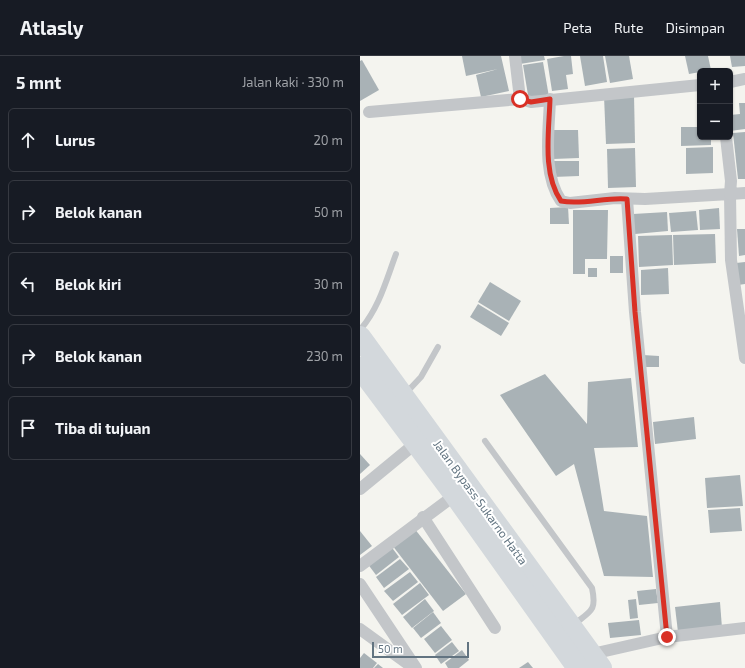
<!DOCTYPE html>
<html lang="id">
<meta charset="utf-8">
<style>
body{margin:0;font-family:"Exo 2",sans-serif;background:#242831;color:#f1f3f6}
.controls{position:absolute;right:12px;top:12px;display:grid;overflow:hidden;border-radius:6px;box-shadow:0 1px 3px #0004}
.controls button{width:36px;height:36px;display:grid;place-items:center;padding:0;border:0;border-bottom:1px solid #363941;background:#171b24;color:#f1f3f6;font:20px sans-serif}
.scale{position:absolute;left:12px;bottom:10px;width:97px;box-sizing:border-box;padding-left:4px;border:2px solid #627481;border-top:0;font-size:11px;line-height:14px;white-space:nowrap;color:#627481;-webkit-text-stroke:3px #fff;paint-order:stroke}
.stop{position:absolute;width:12px;height:12px;margin:-9px;border:3px solid #d93025;border-radius:50%;background:#fff}
.stop.end{background:#d93025;border-color:#fff;box-shadow:0 1px 4px #0008}
.list{margin:0;padding:0;list-style:none}
h2{display:flex;justify-content:space-between;align-items:center;height:52px;margin:0;padding:0 16px;font-size:17px}
h2 small{font-size:13px;font-weight:400;color:#9ea1a6}
.list li{display:grid;grid-template-columns:26px 1fr auto;gap:12px;align-items:center;box-sizing:border-box;height:64px;margin:0 8px 8px;padding:0 8px;border:1px solid #363941;border-radius:6px}
.list b{display:block;font-size:15px;white-space:nowrap}
.list em{font-size:13px;font-style:normal;color:#9ea1a6}
.icon{flex:none;width:22px;height:22px;fill:none;stroke:currentColor;stroke-width:2;stroke-linecap:round;stroke-linejoin:round}
.map{position:relative;flex:none;width:385px;height:612px;overflow:hidden}
header{display:flex;align-items:center;gap:24px;box-sizing:border-box;height:56px;padding:0 20px;background:#171b24;border-bottom:1px solid #363941}
header strong{font-size:19px}
nav{display:flex;gap:22px;margin-inline-start:auto;font-size:14px}
main{display:flex}
aside{flex:1;background:#171b24}
.map>svg:first-child{display:block}
</style>
<header>
<strong>Atlasly</strong>
<nav><a>Peta</a><a>Rute</a><a>Disimpan</a></nav>
</header>
<main>
<aside>
<h2>5 mnt<small>Jalan kaki · 330 m</small></h2>
<ul class="list">
<li><svg class="icon" aria-label="ahead" viewBox="0 0 24 24"><path d="M12 20V5M6 11l6-6 6 6"/></svg><div><b>Lurus</b></div><em>20 m</em></li>
<li><svg class="icon" aria-label="right" viewBox="0 0 24 24"><path d="M7 20v-9h11M14 6l5 5-5 5"/></svg><div><b>Belok kanan</b></div><em>50 m</em></li>
<li><svg class="icon" aria-label="left" viewBox="0 0 24 24"><path d="M17 20v-9H6M10 6l-5 5 5 5"/></svg><div><b>Belok kiri</b></div><em>30 m</em></li>
<li><svg class="icon" aria-label="right" viewBox="0 0 24 24"><path d="M7 20v-9h11M14 6l5 5-5 5"/></svg><div><b>Belok kanan</b></div><em>230 m</em></li>
<li><svg class="icon" aria-label="arrive" viewBox="0 0 24 24"><path d="M6 21V4h12l-3 4 3 4H6"/></svg><div><b>Tiba di tujuan</b></div></li>
</ul>
</aside>
<div class="map">
<svg width="385" height="612" viewBox="0 0 385 612">
<rect width="100%" height="100%" fill="#f4f4ef"/>
<g fill="#a9b2b6">
<polygon points="102,0 141,0 149,35 121,41 116,19 138,13 106,20"/>
<polygon points="158,0 184,0 185,4 160,8"/>
<polygon points="204,0 211,0 213,18 206,19 208,33 192,35 187,3"/>
<polygon points="220,0 243,0 247,26 225,30"/>
<polygon points="245,0 269,0 273,23 250,27"/>
<polygon points="325,0 348,0 351,14 329,18"/>
<polygon points="370,0 385,0 385,10 372,11"/>
<polygon points="2,4 19,34 0,45 0,5"/>
<polygon points="183,6 189,41 169,45 163,9"/>
<polygon points="274,39 275,87 246,88 244,40"/>
<polygon points="379,47 385,47 385,73 370,75 370,59 380,58"/>
<polygon points="321,71 340,71 340,81 351,81 351,89 321,90"/>
<polygon points="193,74 218,74 219,102 193,103"/>
<polygon points="385,76 385,123 378,123 373,77"/>
<polygon points="353,91 353,117 326,118 326,92"/>
<polygon points="275,92 276,131 248,132 247,93"/>
<polygon points="192,105 219,105 219,120 193,121"/>
<polygon points="208,151 209,168 190,168 190,152"/>
<polygon points="359,152 360,173 340,174 339,154"/>
<polygon points="213,154 248,154 247,203 225,203 225,218 213,218"/>
<polygon points="336,155 338,174 311,176 309,157"/>
<polygon points="307,156 308,175 275,178 273,158"/>
<polygon points="377,173 385,173 385,199 379,200"/>
<polygon points="355,178 356,207 314,209 313,179"/>
<polygon points="312,179 313,209 279,211 278,180"/>
<rect x="250" y="200" width="13" height="17"/>
<polygon points="385,206 385,228 378,229 376,207"/>
<rect x="228" y="212" width="9" height="9"/>
<polygon points="308,212 309,238 281,239 281,214"/>
<polygon points="130,226 161,245 149,265 118,246"/>
<polygon points="118,248 149,267 141,280 110,261"/>
<polygon points="283,299 299,300 299,311 283,311"/>
<polygon points="185,318 227,368 228,326 271,322 278,391 234,392 244,455 287,460 293,521 244,520 214,408 196,420 140,339"/>
<polygon points="334,361 336,383 295,388 293,366"/>
<polygon points="0,398 10,409 0,418"/>
<polygon points="380,419 383,450 347,452 345,422"/>
<polygon points="380,452 382,475 350,477 348,454"/>
<polygon points="54,472 106,538 83,555 32,489"/>
<polygon points="0,475 12,490 0,499"/>
<polygon points="30,489 39,501 16,519 7,507"/>
<polygon points="40,503 49,513 24,532 16,521"/>
<polygon points="50,516 58,526 33,545 24,535"/>
<polygon points="60,527 69,539 42,559 33,548"/>
<polygon points="296,533 298,547 279,549 277,535"/>
<polygon points="65,543 74,555 52,572 43,561"/>
<polygon points="276,543 278,562 270,563 268,544"/>
<polygon points="360,546 362,572 318,576 315,551"/>
<polygon points="73,556 81,567 61,582 53,572"/>
<polygon points="279,564 281,579 250,582 248,567"/>
<polygon points="81,570 92,584 75,597 64,583"/>
<polygon points="92,586 99,595 81,608 75,599"/>
<polygon points="102,594 109,604 99,612 88,612 85,607"/>
<polygon points="4,597 17,607 13,612 0,612 0,602"/>
<polygon points="168,606 173,612 159,612"/>
<polygon points="18,608 23,612 14,612"/>
</g>
<g fill="none" stroke-linecap="round" stroke-linejoin="round">
<g stroke="#c3c6c9" stroke-width="6">
<path d="M0,274C19,252 26,225 36,198"/>
<polyline points="46,337 61,321 78,291"/>
<path d="M125,385L232,532C237,555 231,555 213,569"/>
</g>
<g stroke="#c3c6c9" stroke-width="12">
<polyline points="155,0 160,43"/>
<polyline points="370,26 385,23"/>
<path d="M190,43C189,76 182,117 201,145L210,147L255,142L285,143L370,138L371,204L385,302"/>
<polyline points="9,56 160,43 171,46 340,29"/>
<polyline points="366,81 371,125 370,138 385,137"/>
<polyline points="267,143 275,256 307,581"/>
<polyline points="0,433 56,387"/>
<polyline points="63,461 135,572"/>
<polyline points="0,510 95,439"/>
<polyline points="0,528 56,612"/>
<polyline points="0,573 51,610"/>
<polyline points="232,598 307,581 385,572"/>
</g>
<g stroke="#d3d8dc" stroke-width="22">
<polyline points="0,281 241,612"/>
<polyline points="0,312 95,439 218,612"/>
</g>
</g>
<g fill="none" stroke-linecap="round" stroke-linejoin="round">
<path stroke="#d93025" stroke-width="5" d="M160,43L171,46L190,43C189,76 182,117 201,145C223,149 245,141 267,143L275,256L307,581"/>
</g>
<g text-anchor="middle" dominant-baseline="central" stroke-width="4" stroke-linejoin="round" paint-order="stroke">
<g font-size="12" fill="#627481" stroke="#fff">
<text transform="translate(121 446) rotate(54)">Jalan Bypass Sukarno Hatta</text>
</g>
</g>
</svg>
<div class="controls">
<button>+</button>
<button>−</button>
</div>
<div class="scale">50 m</div>
<div class="stop" style="left:160px;top:43px"></div>
<div class="stop end" style="left:307px;top:581px"></div>
</div>
</main>
